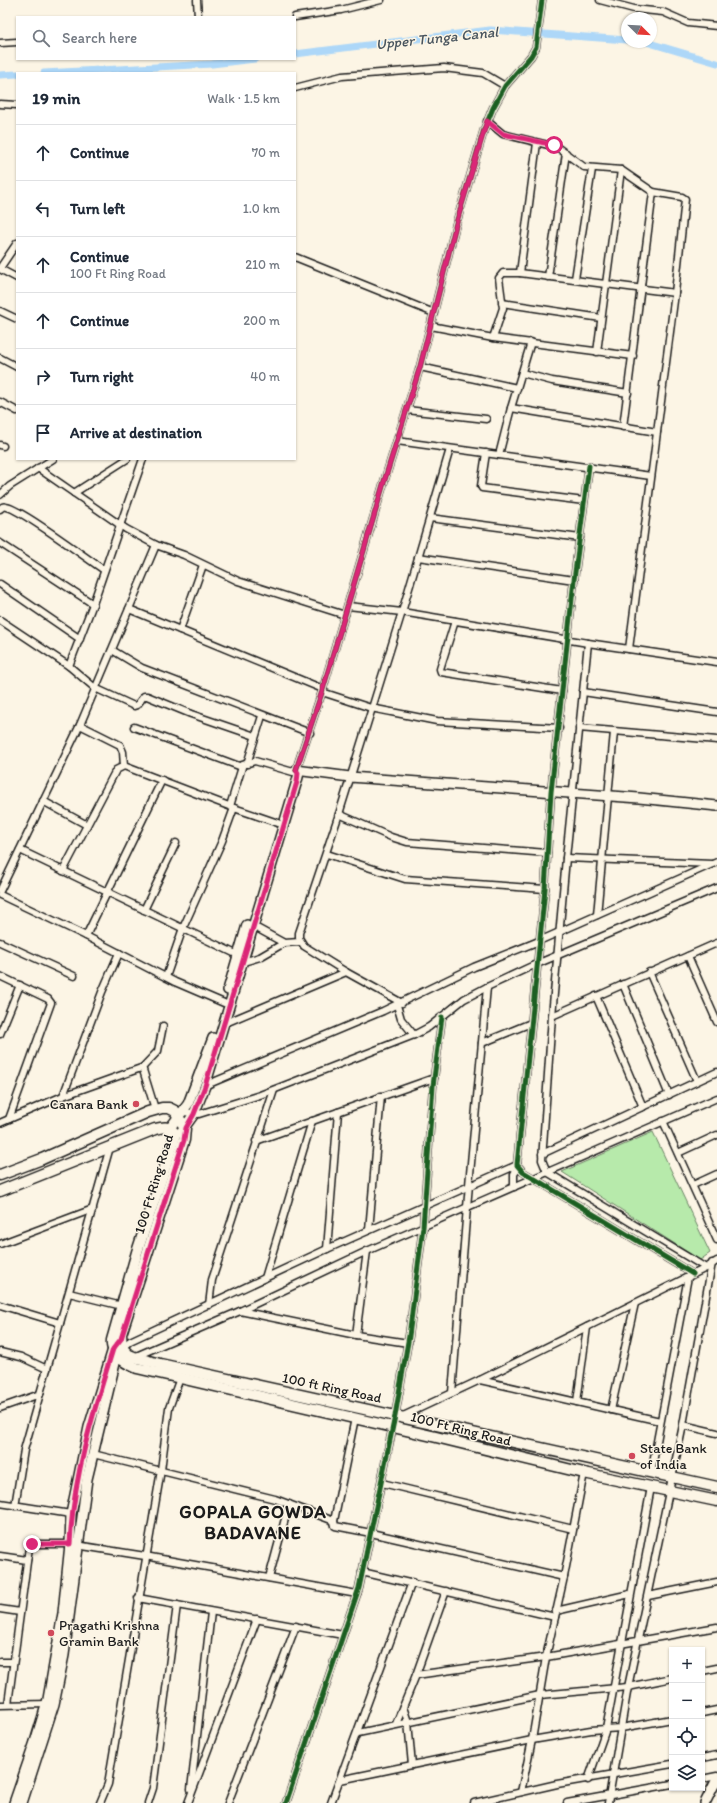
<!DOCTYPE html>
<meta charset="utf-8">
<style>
body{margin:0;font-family:Itim,sans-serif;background:#f2f2f3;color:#1f2937}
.controls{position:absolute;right:12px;bottom:12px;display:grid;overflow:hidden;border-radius:0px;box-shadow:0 1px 3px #0004}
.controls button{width:36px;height:36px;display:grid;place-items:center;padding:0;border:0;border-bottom:1px solid #e0e1e3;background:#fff;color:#1f2937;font:20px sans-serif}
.compass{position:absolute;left:621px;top:12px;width:36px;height:36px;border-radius:50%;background:#fff;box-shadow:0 1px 3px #0004;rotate:114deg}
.stop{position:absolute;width:12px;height:12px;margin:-9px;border:3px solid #db2777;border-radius:50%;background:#fff}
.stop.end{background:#db2777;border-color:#fff;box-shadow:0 1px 4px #0008}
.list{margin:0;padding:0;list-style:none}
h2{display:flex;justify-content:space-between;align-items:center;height:52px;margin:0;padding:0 16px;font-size:17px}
h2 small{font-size:13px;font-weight:400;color:#747a83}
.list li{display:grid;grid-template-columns:26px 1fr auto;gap:12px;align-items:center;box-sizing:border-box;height:56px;padding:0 16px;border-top:1px solid #e0e1e3}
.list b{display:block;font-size:15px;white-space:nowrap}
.list p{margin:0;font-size:13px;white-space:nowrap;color:#747a83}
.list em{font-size:13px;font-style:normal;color:#747a83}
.icon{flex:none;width:22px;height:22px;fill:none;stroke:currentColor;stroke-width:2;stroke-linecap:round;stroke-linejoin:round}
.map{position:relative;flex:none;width:717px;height:1803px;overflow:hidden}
.search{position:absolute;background:#fff;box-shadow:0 1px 3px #0004;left:16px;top:16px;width:280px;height:44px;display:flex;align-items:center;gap:10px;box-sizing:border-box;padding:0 14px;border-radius:0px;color:#747a83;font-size:15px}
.panel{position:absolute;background:#fff;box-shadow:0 1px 3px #0004;left:16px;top:72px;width:280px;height:388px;border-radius:0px}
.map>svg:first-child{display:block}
</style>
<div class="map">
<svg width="717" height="1803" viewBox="0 0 717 1803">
<rect width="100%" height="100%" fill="#fcf5e5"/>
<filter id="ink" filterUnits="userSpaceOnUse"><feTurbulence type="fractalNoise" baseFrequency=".025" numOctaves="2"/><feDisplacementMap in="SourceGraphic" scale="8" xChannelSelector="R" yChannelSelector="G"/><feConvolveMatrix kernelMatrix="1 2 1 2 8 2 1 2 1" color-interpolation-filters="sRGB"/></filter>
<g filter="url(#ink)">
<polygon fill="#b7eaab" stroke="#6a8364" points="653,1132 710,1253 700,1260 562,1172"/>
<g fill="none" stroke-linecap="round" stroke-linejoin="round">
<g stroke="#add7f8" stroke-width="7">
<polyline points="646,42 717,63"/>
<polyline points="295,54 490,30 627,40"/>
<polyline points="44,73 212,64 255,59"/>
<polyline points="0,75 17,74"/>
</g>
<g stroke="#1c1c1c" stroke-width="9">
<g id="minor">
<polyline points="197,0 198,17"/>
<polyline points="600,0 634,9 663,12 688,23 717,26"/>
<polyline points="295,17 341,10 381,0"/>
<polyline points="0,43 17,42"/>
<polyline points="295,88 342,76 444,68 483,73 505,86"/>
<polyline points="0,104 17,105"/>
<polyline points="487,121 503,134 557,147 584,167 621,170 653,192 682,197 685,199 675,293 629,649"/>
<polyline points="295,257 434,313"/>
<polyline points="0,268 17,243"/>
<polyline points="0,269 17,278"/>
<polyline points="520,273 537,143"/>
<polyline points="548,277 566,153"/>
<polyline points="575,279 592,169"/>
<polyline points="502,303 601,318"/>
<polyline points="0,311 17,319"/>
<polyline points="431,326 493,338 503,308 499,278 503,273 520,273 675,293"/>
<polyline points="493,338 633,356"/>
<polyline points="597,352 621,170"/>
<polyline points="0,358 17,367"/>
<polyline points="420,367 517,388"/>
<polyline points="522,373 552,381 628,393"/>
<polyline points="0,402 17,411"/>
<polyline points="511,408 657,432"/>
<polyline points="407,410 486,419"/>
<polyline points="623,427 653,192"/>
<polyline points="397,441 651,476"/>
<polyline points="0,445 3,446"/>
<polyline points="486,453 481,486 482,488 584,501"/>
<polyline points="499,455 511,408 531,342"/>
<polyline points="589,466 574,580 551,792 545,889 517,1165 523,1172 693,1274"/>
<polyline points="38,468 126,529 156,545 184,555 238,581 345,615"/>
<polyline points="74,493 127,459"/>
<polyline points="0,495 10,486 53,459"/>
<path d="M0,509C2,507 3,506 6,507C18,507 89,560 104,570"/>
<polyline points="430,518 580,538"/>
<polyline points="0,543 93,604"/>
<polyline points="418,557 574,580"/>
<polyline points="0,584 80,639"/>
<polyline points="348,606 402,612 588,643 717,662"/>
<polyline points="129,609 323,689"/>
<polyline points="0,620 69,666 95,688 134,706 137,705 144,696 147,696 191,714 255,736"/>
<polyline points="455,621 440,669 441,672 562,691"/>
<polyline points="180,630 203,565"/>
<polyline points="588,643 566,858 552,1016 542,1160 547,1172 706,1268"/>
<polyline points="112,650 142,668 310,733"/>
<polyline points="69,666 93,604 143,459"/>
<polyline points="322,692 371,708 437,721 559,728"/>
<polyline points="583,692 717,712"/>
<polyline points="80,725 120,745 123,752 124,766"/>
<polyline points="134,727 239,766 255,761 293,772"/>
<polyline points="579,728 717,740"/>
<polyline points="247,764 262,716"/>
<polyline points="296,770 322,692 384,482 420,367 456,224 484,130 493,108 505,86 531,56 536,47 542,0"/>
<polyline points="43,801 87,825"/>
<polyline points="230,806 242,767"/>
<polyline points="339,814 391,837 407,842 547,853"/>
<polyline points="20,850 238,955"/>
<polyline points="327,854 405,879 545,889"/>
<polyline points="566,858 712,864"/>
<polyline points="63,871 116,770 124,766 234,808 278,823"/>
<polyline points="0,891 80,725 156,545"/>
<polyline points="0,895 86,936 175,982 224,1003"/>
<polyline points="144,910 176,843"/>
<polyline points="597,915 614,732"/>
<polyline points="253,926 284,943"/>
<polyline points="86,936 162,780"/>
<polyline points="0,942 74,976"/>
<polyline points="688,956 717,1022"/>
<polyline points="243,962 260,957 284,943 300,942"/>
<polyline points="649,972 697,1081"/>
<polyline points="0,976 48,999 51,1003 9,1119"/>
<polyline points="166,977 183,928 222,841 234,808"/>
<polyline points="623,984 669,1095"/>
<polyline points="596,996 643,1107"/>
<polyline points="402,1003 346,972 304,946 299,938 299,933 339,814 402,612 450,449"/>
<polyline points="397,1005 401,1019 414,1035"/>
<polyline points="552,1016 717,943"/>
<polyline points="223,1024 346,972"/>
<polyline points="0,1034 20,985"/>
<polyline points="482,1043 531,1023"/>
<polyline points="142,1068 158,1051 163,1026"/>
<polyline points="204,1086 383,1011 474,967 539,941 717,862"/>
<polyline points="63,1096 102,992 119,953"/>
<polyline points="184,1112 199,1114 260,1095 414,1035 429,1027 464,999 487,987 532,966 717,888"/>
<polyline points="663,1121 717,1240"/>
<polyline points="0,1123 63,1096 141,1068 143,1070 155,1109"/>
<polyline points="256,1141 434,1078"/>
<polyline points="678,1153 717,1135"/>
<polyline points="542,1154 717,1072"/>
<polyline points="693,1185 717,1174"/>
<polyline points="514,1187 514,1174 518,1168"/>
<polyline points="369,1230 381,1096"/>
<polyline points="0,1244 93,1209"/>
<polyline points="327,1249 338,1112"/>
<polyline points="265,1278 312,1121"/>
<polyline points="69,1293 122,1306"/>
<polyline points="0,1305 60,1323"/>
<polyline points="209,1305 212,1280 274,1090"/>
<polyline points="240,1311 356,1335 408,1343"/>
<polyline points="356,1335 367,1251"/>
<polyline points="122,1348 130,1341 327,1249 517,1165"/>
<polyline points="0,1352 21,1357 47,1369"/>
<polyline points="134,1357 240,1311 367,1251 717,1098"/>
<polyline points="480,1380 660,1421"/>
<polyline points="452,1393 467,1207 487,987"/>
<polyline points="577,1402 587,1327"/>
<polyline points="0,1408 40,1394"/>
<polyline points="611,1410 635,1303"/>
<polyline points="401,1417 480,1380 706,1268 717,1261"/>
<polyline points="355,1418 334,1521 335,1526 371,1533 564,1577"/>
<polyline points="683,1425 717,1433"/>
<polyline points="93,1454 275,1499 334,1521"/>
<polyline points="651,1473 688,1277"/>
<polyline points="382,1483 573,1529"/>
<polyline points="0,1503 71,1514"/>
<polyline points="15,1506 24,1450 110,1147"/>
<polyline points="0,1556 27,1560"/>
<polyline points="362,1572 555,1617"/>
<polyline points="269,1578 289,1504"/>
<polyline points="648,1596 717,1582"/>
<polyline points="138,1598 343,1635"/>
<polyline points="0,1609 20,1612"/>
<polyline points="556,1611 630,1594"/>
<polyline points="0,1662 13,1662"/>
<polyline points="702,1671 717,1668"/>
<polyline points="416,1675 446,1591"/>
<polyline points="8,1704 29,1547 32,1544 70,1544 145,1556 357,1594"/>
<polyline points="0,1705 49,1704"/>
<polyline points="403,1707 408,1722 412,1765"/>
<polyline points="702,1713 717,1710"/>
<polyline points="396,1724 416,1675 546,1657 717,1627"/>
<polyline points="358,1733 540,1695 628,1687 672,1678"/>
<polyline points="702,1758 717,1755"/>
<polyline points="702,1779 717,1776"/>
<polyline points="340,1780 532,1740 591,1730 621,1728 672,1719"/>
<polyline points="588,1780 606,1729 651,1487"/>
<polyline points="191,1789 211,1612"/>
<polyline points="521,1792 532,1740 546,1657 564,1577 584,1473"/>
<polyline points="100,1803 108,1784 161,1470 169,1408 180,1378"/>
<polyline points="148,1803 153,1788 177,1605"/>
<polyline points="188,1803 257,1619"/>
<polyline points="228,1803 296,1626"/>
<polyline points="286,1803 359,1588 395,1416 409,1336 423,1227 433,1086 442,1017"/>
<polyline points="331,1803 412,1582"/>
<polyline points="474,1803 557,1784 672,1764"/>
<polyline points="567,1803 672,1784"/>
<polyline points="608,1803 628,1687 683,1425 712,1263"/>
</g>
</g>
<g stroke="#1c1c1c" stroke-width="12">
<g id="secondary">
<polyline points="296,770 350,777 639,798 717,806"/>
<polyline points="228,990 247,925"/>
<polyline points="170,1128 188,1104 213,1038"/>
<polyline points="181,1132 194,1114 205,1086 297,781 299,773 296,770"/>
<polyline points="14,1803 35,1742 48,1699 63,1613 70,1544 71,1514 89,1427 113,1349 116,1344"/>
<polyline points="22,1803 54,1704 64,1655 87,1479 117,1355 120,1350"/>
<polyline points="705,1803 717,1779"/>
</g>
</g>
<g stroke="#1c1c1c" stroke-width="13">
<g id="primary">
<polyline points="0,1175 42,1159 148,1112 162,1108 169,1108 175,1111 185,1128 184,1140 121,1334 122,1348 129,1355 134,1357 160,1364 717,1487"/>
<path d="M0,1191L155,1129C163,1127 168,1126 174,1132V1140L137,1252L112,1340C110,1355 125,1363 137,1368L432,1436L584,1473L717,1501"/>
</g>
</g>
<use href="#minor" stroke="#fcf5e5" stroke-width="6"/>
<use href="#secondary" stroke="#fcf5e5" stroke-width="9"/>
<use href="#primary" stroke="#fcf5e5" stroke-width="10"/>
<g stroke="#fcf5e5" stroke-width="8">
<g id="cycleway">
<polyline points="589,466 574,580 551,792 545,889 517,1165 523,1172 693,1274"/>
<polyline points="296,770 322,692 384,482 420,367 456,224 484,130 493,108 505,86 531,56 536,47 542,0"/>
<polyline points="286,1803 359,1588 395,1416 409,1336 423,1227 433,1086 442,1017"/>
</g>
</g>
<use href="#cycleway" stroke="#1b5e20" stroke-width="5"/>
</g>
</g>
<g fill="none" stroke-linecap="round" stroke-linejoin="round" filter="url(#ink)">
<path stroke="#db2777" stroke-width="5" d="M32,1544H70C73,1477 93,1413 113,1349L121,1339L184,1140L186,1128L194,1114L205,1086L297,782L298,773L296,770L322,692L384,482L420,367L456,224L487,121L503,134L554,145"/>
</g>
<g fill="#d1495b" stroke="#fcf5e5" stroke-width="1.5">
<circle cx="136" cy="1104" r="4"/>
<circle cx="632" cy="1456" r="4"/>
<circle cx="51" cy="1633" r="4"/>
</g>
<g text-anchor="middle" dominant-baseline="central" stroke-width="3" stroke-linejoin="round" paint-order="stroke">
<g font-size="14" fill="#1c1c1c" stroke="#fcf5e5" text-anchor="start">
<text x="128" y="1104" text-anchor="end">Canara Bank</text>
<text x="640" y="1448">State Bank<tspan x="640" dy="16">of India</tspan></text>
<text x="59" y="1625">Pragathi Krishna<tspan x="59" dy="16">Gramin Bank</tspan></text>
</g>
<g font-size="14" fill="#1c1c1c" stroke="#fcf5e5">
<text transform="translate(154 1184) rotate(-73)">100 Ft Ring Road</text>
<text transform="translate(332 1388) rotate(12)">100 ft Ring Road</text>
<text transform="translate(461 1429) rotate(14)">100 Ft Ring Road</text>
</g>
<g font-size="15" font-style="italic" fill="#48545e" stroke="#fcf5e5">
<text transform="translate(437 38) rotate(-6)">Upper Tunga Canal</text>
</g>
<g font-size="18" font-weight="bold" letter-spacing="1" fill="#1c1c1c" stroke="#fcf5e5">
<text x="253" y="1512">GOPALA GOWDA<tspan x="253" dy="21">BADAVANE</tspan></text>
</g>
</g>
</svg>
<div class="controls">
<button>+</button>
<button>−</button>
<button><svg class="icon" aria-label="locate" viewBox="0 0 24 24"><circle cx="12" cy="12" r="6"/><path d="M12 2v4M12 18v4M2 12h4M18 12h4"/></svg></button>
<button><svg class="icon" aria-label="layers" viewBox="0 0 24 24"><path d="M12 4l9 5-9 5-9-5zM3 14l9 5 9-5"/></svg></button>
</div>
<svg class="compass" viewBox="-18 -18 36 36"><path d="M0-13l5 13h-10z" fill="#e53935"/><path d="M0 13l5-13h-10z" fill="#747a83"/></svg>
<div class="stop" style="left:554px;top:145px"></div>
<div class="stop end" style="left:32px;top:1544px"></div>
<div class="search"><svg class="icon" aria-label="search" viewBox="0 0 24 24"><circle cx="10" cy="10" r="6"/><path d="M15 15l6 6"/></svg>Search here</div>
<section class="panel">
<h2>19 min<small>Walk · 1.5 km</small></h2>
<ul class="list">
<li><svg class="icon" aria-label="ahead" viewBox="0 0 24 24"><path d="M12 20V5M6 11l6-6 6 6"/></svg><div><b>Continue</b></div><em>70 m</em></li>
<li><svg class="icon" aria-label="left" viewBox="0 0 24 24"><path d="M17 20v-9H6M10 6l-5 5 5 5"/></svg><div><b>Turn left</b></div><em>1.0 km</em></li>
<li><svg class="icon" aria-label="ahead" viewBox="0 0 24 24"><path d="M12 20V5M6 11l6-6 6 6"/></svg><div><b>Continue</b><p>100 Ft Ring Road</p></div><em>210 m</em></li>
<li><svg class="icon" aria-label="ahead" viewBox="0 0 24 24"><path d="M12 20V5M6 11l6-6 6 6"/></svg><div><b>Continue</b></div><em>200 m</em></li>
<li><svg class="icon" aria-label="right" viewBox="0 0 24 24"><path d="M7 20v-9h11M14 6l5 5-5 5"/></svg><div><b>Turn right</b></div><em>40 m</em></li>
<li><svg class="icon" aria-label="arrive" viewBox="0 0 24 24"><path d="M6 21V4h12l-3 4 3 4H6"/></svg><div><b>Arrive at destination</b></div></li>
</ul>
</section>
</div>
